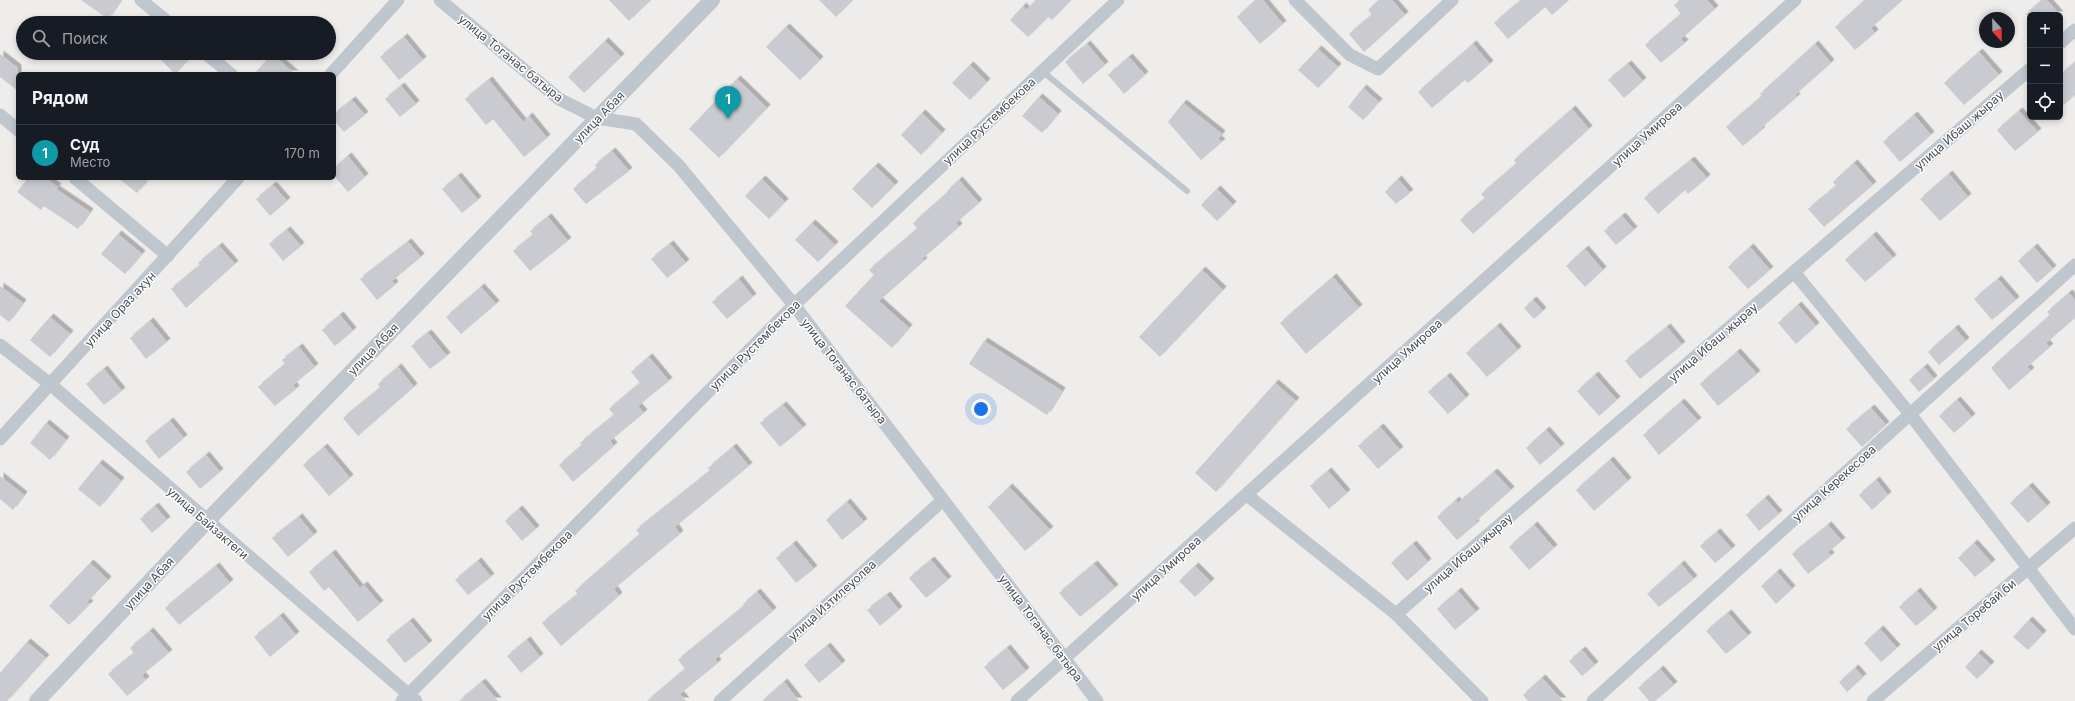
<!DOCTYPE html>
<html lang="ru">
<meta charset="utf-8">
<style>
body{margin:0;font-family:Inter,sans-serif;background:#242831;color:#f1f3f6}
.controls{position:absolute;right:12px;top:12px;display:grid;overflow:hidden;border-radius:6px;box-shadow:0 2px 6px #0003}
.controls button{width:36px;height:36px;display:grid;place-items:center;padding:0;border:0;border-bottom:1px solid #363941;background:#171b24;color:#f1f3f6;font:20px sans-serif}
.compass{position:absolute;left:1979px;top:12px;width:36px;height:36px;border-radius:50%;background:#171b24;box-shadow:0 2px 6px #0003;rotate:158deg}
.you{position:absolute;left:981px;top:409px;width:14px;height:14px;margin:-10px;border:3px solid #fff;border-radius:50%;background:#1a73e8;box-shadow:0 0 0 6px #1a73e833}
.badge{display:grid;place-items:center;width:26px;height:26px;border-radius:50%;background:#db2777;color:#fff;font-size:13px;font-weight:700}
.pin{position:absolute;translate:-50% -33px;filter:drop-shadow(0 1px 2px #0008)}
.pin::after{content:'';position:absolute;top:21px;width:14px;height:12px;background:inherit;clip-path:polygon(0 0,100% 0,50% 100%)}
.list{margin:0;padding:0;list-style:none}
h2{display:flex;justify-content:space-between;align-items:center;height:52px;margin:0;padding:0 16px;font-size:17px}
h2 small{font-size:13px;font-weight:400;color:#9ea1a6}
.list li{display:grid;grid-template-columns:26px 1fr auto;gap:12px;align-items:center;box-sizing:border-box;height:56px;padding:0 16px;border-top:1px solid #363941}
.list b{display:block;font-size:15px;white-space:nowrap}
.list p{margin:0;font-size:13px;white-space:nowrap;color:#9ea1a6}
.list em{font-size:13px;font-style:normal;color:#9ea1a6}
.icon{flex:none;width:22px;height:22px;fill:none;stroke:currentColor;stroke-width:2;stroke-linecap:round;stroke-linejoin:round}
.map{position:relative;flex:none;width:2075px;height:701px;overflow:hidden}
.search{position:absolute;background:#171b24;box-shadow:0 2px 6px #0003;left:16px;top:16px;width:320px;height:44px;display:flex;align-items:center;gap:10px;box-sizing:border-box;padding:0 14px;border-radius:22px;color:#9ea1a6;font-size:15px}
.panel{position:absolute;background:#171b24;box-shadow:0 2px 6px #0003;left:16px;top:72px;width:320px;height:108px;border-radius:6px}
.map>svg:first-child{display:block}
</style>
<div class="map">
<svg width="2075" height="701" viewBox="0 0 2075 701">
<defs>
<filter id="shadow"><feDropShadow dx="3.5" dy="-3.5" stdDeviation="0" flood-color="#0004"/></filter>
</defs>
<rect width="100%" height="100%" fill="#efecec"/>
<g fill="#cacbd1" filter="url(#shadow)">
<polygon points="81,0 121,0 108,19"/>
<polygon points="609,0 651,0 629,21"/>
<polygon points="819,0 853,0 836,17"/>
<polygon points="1036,0 1071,0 1052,20 1048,17 1028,37 1010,20 1023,6 1026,10"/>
<polygon points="1256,0 1263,0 1283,24 1260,44 1237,17"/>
<polygon points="1379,0 1392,0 1405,15 1364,52 1349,34 1372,15 1368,10"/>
<polygon points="1521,0 1569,0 1552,15 1545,7 1508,39 1494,23"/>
<polygon points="1680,0 1707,0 1715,9 1681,39 1685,43 1661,63 1645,45 1681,14 1674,5"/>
<polygon points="1865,0 1903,0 1871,28 1875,33 1855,50 1835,27"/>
<polygon points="2042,0 2047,0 2060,15 2025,15"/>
<polygon points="786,27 820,60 800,80 766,47"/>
<polygon points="404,37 423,60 399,80 380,57"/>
<polygon points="605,41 621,57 584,93 568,77"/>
<polygon points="1087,44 1105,65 1083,84 1065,62"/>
<polygon points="1473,44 1490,64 1468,83 1465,80 1432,108 1418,92"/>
<polygon points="1815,44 1831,63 1795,95 1797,97 1760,129 1762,130 1743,146 1726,127 1762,96 1760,94"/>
<polygon points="1318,49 1338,67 1318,88 1298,70"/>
<polygon points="1979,52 1999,75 1964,105 1944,83"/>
<polygon points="166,53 195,53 175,74 160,59"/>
<polygon points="0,54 18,68 18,91 0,77"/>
<polygon points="272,54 295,74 254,74"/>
<polygon points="1129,57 1145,75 1124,94 1108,75"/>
<polygon points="2075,62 2075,95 2060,108 2060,75"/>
<polygon points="1628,64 1643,81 1624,98 1608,80"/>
<polygon points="970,65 987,82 970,100 952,83"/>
<polygon points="737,79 767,108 719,158 689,129"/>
<polygon points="489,80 523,122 529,116 547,138 524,157 493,119 486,125 465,99"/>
<polygon points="401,86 416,104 400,117 385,99"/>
<polygon points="1363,88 1379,102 1363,120 1348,107"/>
<polygon points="1039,97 1058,114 1042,133 1022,116"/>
<polygon points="352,100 365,115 344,132 334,120 334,114"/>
<polygon points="1183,103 1222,134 1218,139 1222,142 1201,160 1168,122"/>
<polygon points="1572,109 1589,129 1473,234 1460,220 1485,198 1481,194 1516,164 1514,160"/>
<polygon points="2019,111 2038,132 2015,151 1997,130"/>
<polygon points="922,113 942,133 921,155 901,135"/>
<polygon points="1914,115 1931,135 1900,162 1883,142"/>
<polygon points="612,151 629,171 586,204 573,189 597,168 595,165"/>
<polygon points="348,156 365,177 348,192 334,176 334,168"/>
<polygon points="1691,160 1707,178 1688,194 1685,190 1658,214 1644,198"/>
<polygon points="1854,163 1873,185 1824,227 1808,209 1836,186 1833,182"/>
<polygon points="875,166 895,185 872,208 852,189"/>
<polygon points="1949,174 1968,197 1940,221 1920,199"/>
<polygon points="458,176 478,200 462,213 442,189"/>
<polygon points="28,178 45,178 58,187 56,189 90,212 78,229 44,206 41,210 17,192"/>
<polygon points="118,178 149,178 137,193"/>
<polygon points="762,179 785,202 769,219 745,196"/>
<polygon points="1398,179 1410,193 1396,204 1385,192"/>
<polygon points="959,180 979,203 956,223 959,227 922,259 924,261 879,301 909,328 892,348 845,306 874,275 869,270 917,229 913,223 948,192 947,191"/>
<polygon points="273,185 287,201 270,216 256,199"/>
<polygon points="1217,189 1233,205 1217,221 1201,205"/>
<polygon points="1622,216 1634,230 1616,245 1604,231"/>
<polygon points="548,217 568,241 530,271 513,251 533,235 530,231"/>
<polygon points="812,223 835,245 818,262 795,240"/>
<polygon points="287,230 301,246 283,261 269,244"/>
<polygon points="118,234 142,254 125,274 101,254"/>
<polygon points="1873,235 1893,258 1865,282 1845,260"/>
<polygon points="408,242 421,257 392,281 395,285 377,300 360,279"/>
<polygon points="670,244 686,263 667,278 651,259"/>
<polygon points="219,246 235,264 186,308 171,289 200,265 198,263"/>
<polygon points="1750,247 1770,270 1748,289 1728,267"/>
<polygon points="2034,247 2053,269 2037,283 2018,261"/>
<polygon points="1585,249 1603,270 1585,287 1566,266"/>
<polygon points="1202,270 1223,290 1160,357 1139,337"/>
<polygon points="1333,277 1359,308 1306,354 1280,323"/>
<polygon points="739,279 753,297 727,319 712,302"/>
<polygon points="1998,279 2016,300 1992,320 1974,299"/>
<polygon points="0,286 23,303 9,322 0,315"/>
<polygon points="481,287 496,304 461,334 446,317"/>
<polygon points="2069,293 2075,300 2075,318 2046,343 2050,347 2027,367 2031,371 2009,390 1991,368 2050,315 2047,312"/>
<polygon points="1533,300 1543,311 1534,319 1524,308"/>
<polygon points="1798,305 1816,326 1796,344 1778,323"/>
<polygon points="340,315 353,331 335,346 322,330"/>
<polygon points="50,317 70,334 50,357 30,340"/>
<polygon points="150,321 167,342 146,359 130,338"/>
<polygon points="1497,326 1518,350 1487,377 1466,353"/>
<polygon points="1667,327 1682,345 1640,379 1625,361"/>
<polygon points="1955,328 1966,341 1939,365 1928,352"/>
<polygon points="428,333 447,356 430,369 411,346"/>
<polygon points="984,341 1062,391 1047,415 969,364"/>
<polygon points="299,347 315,367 293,385 296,389 275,406 258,387 285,364 282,360"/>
<polygon points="1737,352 1757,374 1718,406 1700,384"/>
<polygon points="649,357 669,381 638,406 644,413 610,441 614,446 573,482 559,465 582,445 580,443 614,415 609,409 640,383 631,372"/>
<polygon points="398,367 414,387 358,436 343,418 380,388 378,384"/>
<polygon points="1924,367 1934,379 1919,392 1909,380"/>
<polygon points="104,369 122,391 104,405 86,384"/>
<polygon points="1595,375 1617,400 1599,416 1577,391"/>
<polygon points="1447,376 1466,398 1448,414 1428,392"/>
<polygon points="1275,383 1296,401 1216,492 1195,473"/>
<polygon points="1957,400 1972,417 1954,433 1939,416"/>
<polygon points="1681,402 1698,421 1659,455 1643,435"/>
<polygon points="783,405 803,428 780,447 760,423"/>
<polygon points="1871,408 1886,425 1862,447 1846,429"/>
<polygon points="170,421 184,438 159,459 145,441"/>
<polygon points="46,423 66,440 50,460 30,443"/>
<polygon points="1380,427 1400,450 1378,469 1358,446"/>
<polygon points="1546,430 1561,447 1540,465 1526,448"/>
<polygon points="324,447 350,478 329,496 303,465"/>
<polygon points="733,447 749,466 675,527 680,534 614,589 619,596 561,646 542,623 578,594 575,591 640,534 636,530 710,471 708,468"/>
<polygon points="206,455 220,472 200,489 186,472"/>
<polygon points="1610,460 1628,481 1594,511 1576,490"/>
<polygon points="99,463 121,481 100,507 78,489"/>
<polygon points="1328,471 1347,493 1329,509 1310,486"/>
<polygon points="1494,472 1511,490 1475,522 1476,524 1457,540 1437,517 1456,500 1458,503"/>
<polygon points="0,476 24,495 13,510 0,499"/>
<polygon points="1876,480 1888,495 1872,510 1859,495"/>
<polygon points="2029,486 2047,506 2028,523 2010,503"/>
<polygon points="1009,487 1050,530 1025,551 988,507"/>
<polygon points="1765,498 1779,514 1759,531 1746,515"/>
<polygon points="847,502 864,522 842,540 826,520"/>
<polygon points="155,506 167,520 152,533 140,519"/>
<polygon points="519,509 536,529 522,541 505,521"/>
<polygon points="299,517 314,535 288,557 272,538"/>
<polygon points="1534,525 1554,548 1529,570 1509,547"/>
<polygon points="1828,525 1842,541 1828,552 1831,556 1808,574 1792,554"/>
<polygon points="1717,532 1732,549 1715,563 1700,546"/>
<polygon points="1974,543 1992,563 1975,577 1958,558"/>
<polygon points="793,544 814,569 796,583 776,558"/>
<polygon points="1413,544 1428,562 1407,581 1391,563"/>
<polygon points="332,553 360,588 364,585 380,604 358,622 329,587 324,591 309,572"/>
<polygon points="931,560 948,580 926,598 909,578"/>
<polygon points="478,561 491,577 468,595 455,580"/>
<polygon points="90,563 108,580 87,602 90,604 69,625 49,606"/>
<polygon points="1094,564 1115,588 1080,617 1059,593"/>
<polygon points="1681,564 1694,579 1659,607 1647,594"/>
<polygon points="216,566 230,583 179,625 165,608"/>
<polygon points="1195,566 1211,582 1195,597 1179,581"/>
<polygon points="1777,572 1792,589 1776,604 1761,586"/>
<polygon points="1458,591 1476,612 1455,630 1437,609"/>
<polygon points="1917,591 1934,611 1916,626 1899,607"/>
<polygon points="757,592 773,611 715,659 718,663 680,694 686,701 647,701 685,669 678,660 744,606 743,604"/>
<polygon points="887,595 899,610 880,626 867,610"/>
<polygon points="1728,613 1748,636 1726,654 1706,631"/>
<polygon points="280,616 296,635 270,657 254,637"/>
<polygon points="2029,620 2043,634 2028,650 2013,637"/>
<polygon points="410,621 429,644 405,663 386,640"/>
<polygon points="1880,629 1897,648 1881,662 1864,643"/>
<polygon points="150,631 169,653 142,675 146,680 127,696 108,674 134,653 130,648"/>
<polygon points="527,640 540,657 521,673 507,656"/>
<polygon points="27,642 46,658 7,701 0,701 0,673"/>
<polygon points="827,646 842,664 819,683 804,665"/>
<polygon points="1007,648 1026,671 1003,690 984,667"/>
<polygon points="1582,650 1595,665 1582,676 1569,661"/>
<polygon points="1978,653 1991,665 1977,679 1965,667"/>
<polygon points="1855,668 1863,677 1847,692 1839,682"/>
<polygon points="1660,669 1674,685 1655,701 1649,701 1638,688"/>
<polygon points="1542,678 1563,701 1528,701 1523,695"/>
<polygon points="482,682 498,701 459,701"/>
<polygon points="784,682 799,701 762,701"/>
</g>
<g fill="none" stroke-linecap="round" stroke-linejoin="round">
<polyline stroke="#bfc6cd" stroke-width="6" points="1042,71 1187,191"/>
<g stroke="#bfc6cd" stroke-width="13">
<polyline points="141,0 169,23"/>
<polyline points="440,0 559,99 597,118 636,124 679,166 794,305 1097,701"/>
<polyline points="1295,0 1350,55 1378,69 1452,0"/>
<polyline points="2060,43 2075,30"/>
<polyline points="205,53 231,74"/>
<polyline points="331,74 398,0"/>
<polyline points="0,115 18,130"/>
<polyline points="75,178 168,256"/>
<polyline points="1794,272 1910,414 2075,629"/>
<polyline points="0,345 50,384 416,701"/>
<polyline points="0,439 238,178"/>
<polyline points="1247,495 1396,614 1482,701"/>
<polyline points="1396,614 2030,69"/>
<polyline points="402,701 794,305 1118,0"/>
<polyline points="720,701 943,500"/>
<polyline points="1017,701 1795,0"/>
<polyline points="1593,701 2075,265"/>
<polyline points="1873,701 2075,528"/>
</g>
<polyline stroke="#bfc6cd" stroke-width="16" points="37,701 206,522 712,0"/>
</g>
<g text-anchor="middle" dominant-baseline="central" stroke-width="3" stroke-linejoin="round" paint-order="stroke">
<g font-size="12" fill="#474f58" stroke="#fff">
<text transform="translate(511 58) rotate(39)">улица Тоганас батыра</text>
<text transform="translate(599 117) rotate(-46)">улица Абая</text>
<text transform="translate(989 121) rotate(-43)">улица Рустембекова</text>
<text transform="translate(1959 130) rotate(-41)">улица Ибаш жырау</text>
<text transform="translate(1647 134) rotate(-42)">улица Умирова</text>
<text transform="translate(120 309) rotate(-47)">улица Ораз ахун</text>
<text transform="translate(1713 342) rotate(-41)">улица Ибаш жырау</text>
<text transform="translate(755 345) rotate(-45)">улица Рустембекова</text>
<text transform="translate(373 349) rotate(-46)">улица Абая</text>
<text transform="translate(1407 351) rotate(-42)">улица Умирова</text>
<text transform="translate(844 371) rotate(52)">улица Тоганас батыра</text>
<text transform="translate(1834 483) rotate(-42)">улица Керекесова</text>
<text transform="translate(208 523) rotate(41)">улица Байзактеги</text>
<text transform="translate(1468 553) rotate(-41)">улица Ибаш жырау</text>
<text transform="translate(1166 568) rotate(-42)">улица Умирова</text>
<text transform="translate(527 575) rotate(-45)">улица Рустембекова</text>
<text transform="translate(149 583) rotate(-47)">улица Абая</text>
<text transform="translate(832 600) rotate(-42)">улица Изтилеуолва</text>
<text transform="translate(1974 615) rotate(-40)">улица Торебай би</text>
<text transform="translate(1041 628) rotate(53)">улица Тоганас батыра</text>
</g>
</g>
</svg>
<div class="controls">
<button>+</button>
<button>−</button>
<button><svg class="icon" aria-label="locate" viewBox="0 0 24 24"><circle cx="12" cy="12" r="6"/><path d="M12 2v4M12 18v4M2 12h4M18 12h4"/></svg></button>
</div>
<svg class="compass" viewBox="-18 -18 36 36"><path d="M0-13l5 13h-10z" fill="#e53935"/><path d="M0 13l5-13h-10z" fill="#9ea1a6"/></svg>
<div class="you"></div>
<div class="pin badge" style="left:728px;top:119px;background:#0f9aa8">1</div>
<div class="search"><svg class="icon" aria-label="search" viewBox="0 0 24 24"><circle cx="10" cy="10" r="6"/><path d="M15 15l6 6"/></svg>Поиск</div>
<section class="panel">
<h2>Рядом<small></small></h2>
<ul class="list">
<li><span class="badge" style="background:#0f9aa8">1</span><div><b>Суд</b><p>Место</p></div><em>170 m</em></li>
</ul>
</section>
</div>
